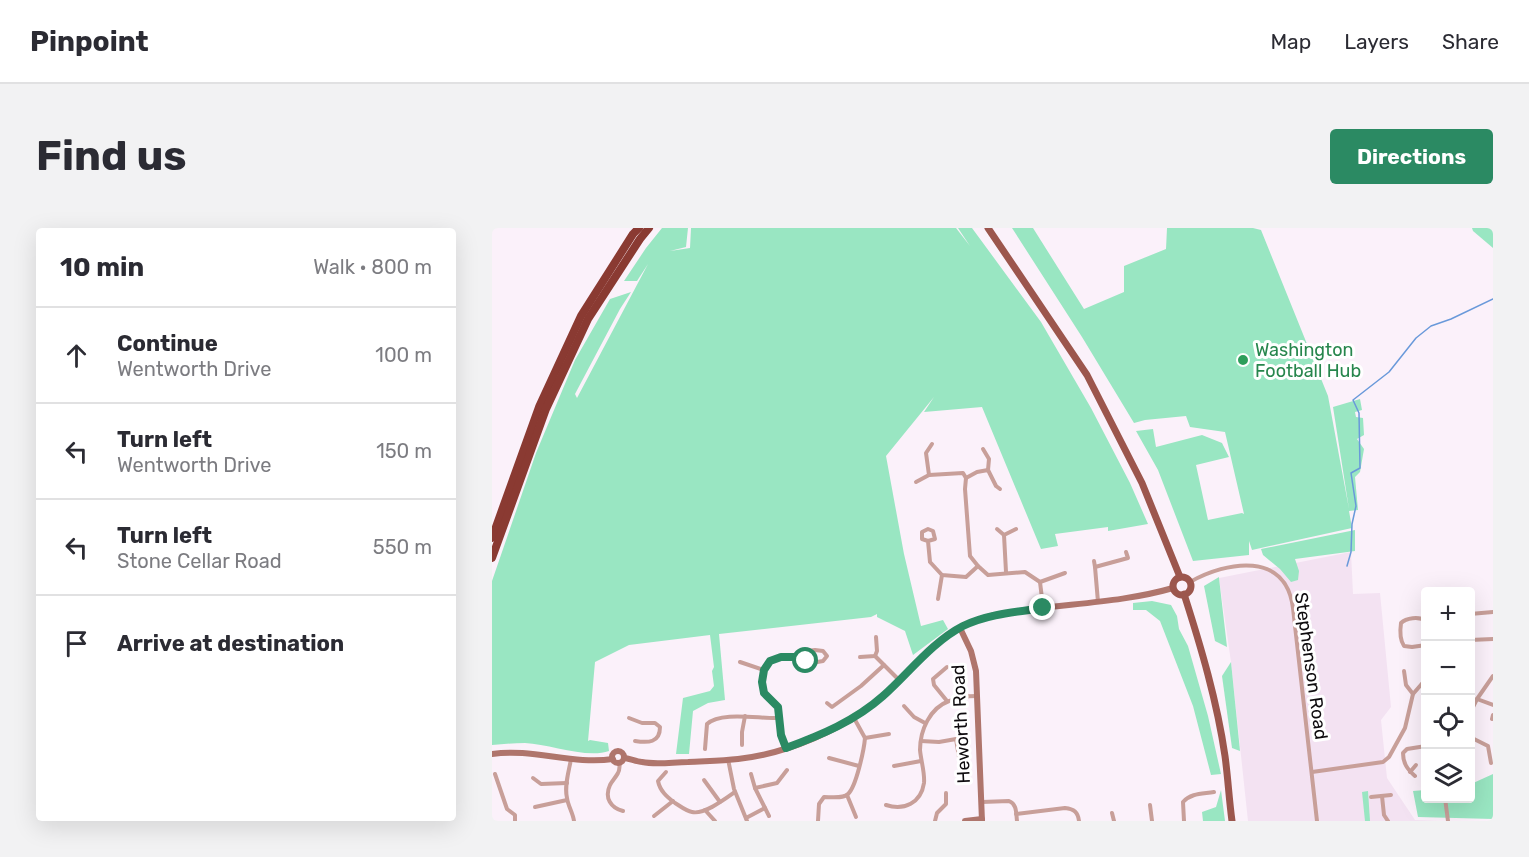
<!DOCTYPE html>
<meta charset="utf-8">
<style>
body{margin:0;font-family:Rubik,sans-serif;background:#f2f2f3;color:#2b2b33}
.controls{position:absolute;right:18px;bottom:18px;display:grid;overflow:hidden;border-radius:6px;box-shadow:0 6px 24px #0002}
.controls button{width:54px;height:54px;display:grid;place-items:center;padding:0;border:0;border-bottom:2px solid #e1e1e2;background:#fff;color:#2b2b33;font:30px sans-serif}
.stop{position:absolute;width:18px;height:18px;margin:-14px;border:4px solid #2b8a63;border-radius:50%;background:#fff}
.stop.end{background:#2b8a63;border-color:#fff;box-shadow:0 2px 6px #0008}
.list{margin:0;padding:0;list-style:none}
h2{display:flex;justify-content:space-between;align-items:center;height:78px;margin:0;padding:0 24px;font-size:26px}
h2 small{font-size:20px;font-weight:400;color:#7c7c81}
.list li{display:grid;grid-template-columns:39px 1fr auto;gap:18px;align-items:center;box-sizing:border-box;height:96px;padding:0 24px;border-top:2px solid #e1e1e2}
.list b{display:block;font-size:22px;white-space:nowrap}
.list p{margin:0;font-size:20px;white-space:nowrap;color:#7c7c81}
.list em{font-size:20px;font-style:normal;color:#7c7c81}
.icon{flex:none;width:33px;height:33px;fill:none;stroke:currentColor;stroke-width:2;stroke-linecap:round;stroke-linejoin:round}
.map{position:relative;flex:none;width:1001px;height:593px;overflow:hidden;border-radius:6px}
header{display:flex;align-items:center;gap:36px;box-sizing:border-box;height:84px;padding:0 30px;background:#fff;border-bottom:2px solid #e1e1e2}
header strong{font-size:28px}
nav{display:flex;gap:33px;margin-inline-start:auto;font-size:21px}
.intro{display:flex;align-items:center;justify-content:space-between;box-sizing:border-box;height:144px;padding:0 36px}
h1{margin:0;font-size:42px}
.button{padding:15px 27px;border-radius:6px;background:#2b8a63;color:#fff;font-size:21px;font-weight:700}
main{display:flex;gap:36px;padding:0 36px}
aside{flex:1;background:#fff;border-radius:6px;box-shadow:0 6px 24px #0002}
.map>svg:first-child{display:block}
</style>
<header>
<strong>Pinpoint</strong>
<nav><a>Map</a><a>Layers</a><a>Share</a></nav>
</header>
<div class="intro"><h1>Find us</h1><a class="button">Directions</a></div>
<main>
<aside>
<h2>10 min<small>Walk · 800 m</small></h2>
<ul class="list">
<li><svg class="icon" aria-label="ahead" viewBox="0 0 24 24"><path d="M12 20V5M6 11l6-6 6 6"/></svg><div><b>Continue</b><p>Wentworth Drive</p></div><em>100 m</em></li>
<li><svg class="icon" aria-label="left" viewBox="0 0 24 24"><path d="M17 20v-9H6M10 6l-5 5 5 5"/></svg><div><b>Turn left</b><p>Wentworth Drive</p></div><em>150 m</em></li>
<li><svg class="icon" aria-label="left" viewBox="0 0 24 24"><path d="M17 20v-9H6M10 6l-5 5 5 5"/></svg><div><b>Turn left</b><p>Stone Cellar Road</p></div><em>550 m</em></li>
<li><svg class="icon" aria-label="arrive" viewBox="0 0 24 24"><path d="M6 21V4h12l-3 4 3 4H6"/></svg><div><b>Arrive at destination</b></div></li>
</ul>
</aside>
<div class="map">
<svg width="1001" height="593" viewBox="0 0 1001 593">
<rect width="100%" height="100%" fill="#fbf1fa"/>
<polygon fill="#f3e2f2" points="859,324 861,366 888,365 899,479 889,492 895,550 923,592 946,593 756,593 739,434 727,350"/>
<g fill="#99e6c2">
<path d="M170,0H196L194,19L178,23L198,20L199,0H464L478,18L466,0H480L549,94L599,180L638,255L656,296L616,303V299L563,306L566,318L549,321L490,179L432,184L442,169L394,228L412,326L429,398L451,392L456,401L421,427L413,403L385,389V386L379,389L227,406L233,472L216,475L201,483L197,526H184L191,470L218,463L222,458L220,443L222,439L218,407L137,417L103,434L96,513L98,512L116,515L117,523C95,531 57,516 33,515C22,515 11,516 0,517V353L44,225L83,132L118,71L139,64L128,81L83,166L85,170L156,36L145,53H132L154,20Z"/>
<polygon points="520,0 541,0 592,81 632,64 632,38 674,21 675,0 761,0 769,2 836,168 857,281 841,179 868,171 870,182 863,184 864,189 871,190 872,207 865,211 872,221 868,244 863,249 866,282 857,283 860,300 760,322 757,313 757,327 701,333 666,242 644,203 661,201 664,219 710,207 730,215 737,229 704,237 716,292 750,285 752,286 733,204 698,199 694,188 653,192 642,195 590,109"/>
<polygon points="980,0 1001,0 1001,20 981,3"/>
<polygon points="863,302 863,323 803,331 807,343 806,352 799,354 788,341 771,327 769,321"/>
<polygon points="727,349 727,350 735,419 723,413 712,358"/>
<polygon points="660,373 679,377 685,388 687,401 696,418 716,488 729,546 719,547 701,478 668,393 654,382 641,382 641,375"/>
<polygon points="739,434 748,523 740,520 730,448"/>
<polygon points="1001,546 1001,591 926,589 921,563 933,562 934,570 978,570 979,556"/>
<polygon points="729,562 733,593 711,593 710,584 724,579"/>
<polygon points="876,563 878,593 873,593 870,564"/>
</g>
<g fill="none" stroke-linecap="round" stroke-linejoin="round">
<polyline stroke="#6999da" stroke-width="1.5" points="855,338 859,324 860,296 864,278 859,245 868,240 867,185 861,172 897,144 924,110 939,98 959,91 1001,71"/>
<g stroke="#c89f99" stroke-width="4">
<polyline points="491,221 497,231 496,242"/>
<polyline points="437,247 434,225 440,216"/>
<polyline points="474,250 473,261 478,328 486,338 496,347 533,344 548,354 551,379"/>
<polyline points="474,250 485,244 496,242 504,258 508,261"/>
<polyline points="424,254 437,247 471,245 474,250"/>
<polyline points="505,301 512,307"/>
<polyline points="436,313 430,311 430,304 436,301 441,303 443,311 436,313 438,334 450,347 474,349 486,338"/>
<polyline points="602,333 603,339 636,330 634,324"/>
<polyline points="603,339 606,374"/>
<polyline points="514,344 512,307 524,301"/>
<polyline points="548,354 573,345"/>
<path d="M698,354C735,333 794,323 801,380L825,593"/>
<polyline points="446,371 450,347"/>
<polyline points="978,386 1001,384"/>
<path d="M934,393C927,388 914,390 909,395C908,402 908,412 912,418L920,419L934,417"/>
<polyline points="978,412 1001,411"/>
<polyline points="383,428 407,452"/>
<polyline points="368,429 383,428 385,423 384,409"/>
<polyline points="248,434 272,442"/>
<polyline points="455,439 441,451 442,457 455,473"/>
<polyline points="912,443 914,457 921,466"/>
<polyline points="985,471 1001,477"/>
<polyline points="335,475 340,479 369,458 392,437"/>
<polyline points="412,478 422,489 433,495"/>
<polyline points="978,485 985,471 1001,448"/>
<path d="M137,490L150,495H163L168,499C168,515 156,515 143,513"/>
<polyline points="1000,491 1001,487"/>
<polyline points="978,509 996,518 999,535"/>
<polyline points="373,510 397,506"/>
<polyline points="429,513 447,514 464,511 467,529"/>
<polyline points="250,517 250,504 253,488"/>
<polyline points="294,520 289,507 286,479 272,465 270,454 272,442 278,433 289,429 312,429 315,423 323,422 331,423 335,428 331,433 320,435 312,429"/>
<path d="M213,521L215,496C229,483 268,491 286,490"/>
<polyline points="337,530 367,538"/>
<path d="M79,531C77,543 72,558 75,570C76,578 81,585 82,593"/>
<polyline points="236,531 242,561 255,593"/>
<path d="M128,535C127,539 128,542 126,545C124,549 120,553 118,557C112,570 119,580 131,583"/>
<polyline points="402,538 429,533"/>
<path d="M174,544L166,553C168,563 175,569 183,575C188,578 194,583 200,584C212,587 233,571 243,564"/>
<polyline points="820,544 891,534 897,529 913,500 921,466 934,451"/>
<polyline points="918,544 924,537"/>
<polyline points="3,546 15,581 23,587 23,593"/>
<polyline points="259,546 263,560 277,588"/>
<path d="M923,548C915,541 911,535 911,525L915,521L934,518"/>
<polyline points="41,550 49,556 75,555"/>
<polyline points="212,552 228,574"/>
<polyline points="263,560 285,555 295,542"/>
<polyline points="355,567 364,589"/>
<polyline points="890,568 892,587 896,593"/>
<polyline points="879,569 899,567"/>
<polyline points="953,570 956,593"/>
<path d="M490,574L517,573C525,576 524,585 525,593"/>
<path d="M394,577C412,583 429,575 432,555C433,545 429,533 428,522C428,502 438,480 457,473C466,469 475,468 485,468"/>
<polyline points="658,577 660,593"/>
<polyline points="43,579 75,572"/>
<polyline points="213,582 223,593"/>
<polyline points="620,585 622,593"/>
<path d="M524,586L573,580C582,581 586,584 587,593"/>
<polyline points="162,588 181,573"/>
<polyline points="254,590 273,580"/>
<path d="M326,593L327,576L332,569C339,569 351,571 356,566C364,559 372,522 373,510L362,490"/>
<polyline points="443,593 445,585 454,576 454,565"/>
<path d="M692,593L691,574C699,565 710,566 722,564"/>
</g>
<g stroke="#af756c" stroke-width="6">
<polyline points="468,400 479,423 484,443 490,593"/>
<circle cx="126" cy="529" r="6"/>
<path d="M0,526C41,520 80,537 121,531"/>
<path d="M133,530C139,531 145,534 150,534C165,537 181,534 196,534C212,533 229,533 246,531C294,526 353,501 390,469C419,444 444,408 480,394C500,386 521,384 542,381C589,375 636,373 681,360"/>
<polyline points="473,593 490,591"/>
</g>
<g stroke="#9c564d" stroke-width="7">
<polyline points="496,0 595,147 650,255 688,349"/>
<circle cx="690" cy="358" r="9"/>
<path d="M692,366C709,419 725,473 733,528C736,550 737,571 740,593"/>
</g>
<g stroke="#8a3a32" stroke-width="8">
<polyline points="0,310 47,179 89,88 141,6 147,0"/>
<polyline points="0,330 54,181 96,91 148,11 157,0"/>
</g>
</g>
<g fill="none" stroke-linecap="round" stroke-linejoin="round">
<path stroke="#2b8a63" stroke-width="8" d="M314,433L312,429H289L278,433L272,442L270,454L272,465L286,479L289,507L294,520C329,507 363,493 391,468C416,446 440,414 471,398C496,386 524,384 551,380"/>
</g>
<circle fill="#2e9e5b" stroke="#fff" stroke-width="2" cx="751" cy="132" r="6"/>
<g text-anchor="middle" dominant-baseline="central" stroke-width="6" stroke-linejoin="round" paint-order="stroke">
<g font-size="18" fill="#27864d" stroke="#fff" text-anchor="start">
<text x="763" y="122">Washington<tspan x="763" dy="21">Football Hub</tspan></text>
</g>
<g font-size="18" fill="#0e0b0e" stroke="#fff">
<text transform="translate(819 438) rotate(82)">Stephenson Road</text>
<text transform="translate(469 496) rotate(-93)">Heworth Road</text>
</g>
</g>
</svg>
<div class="controls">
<button>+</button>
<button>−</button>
<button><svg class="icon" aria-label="locate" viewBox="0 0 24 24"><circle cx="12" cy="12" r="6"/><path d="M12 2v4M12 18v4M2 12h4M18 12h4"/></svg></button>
<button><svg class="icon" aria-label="layers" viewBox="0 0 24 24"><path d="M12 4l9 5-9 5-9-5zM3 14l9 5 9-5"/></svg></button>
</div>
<div class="stop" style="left:314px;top:433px"></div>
<div class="stop end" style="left:551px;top:380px"></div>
</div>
</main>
